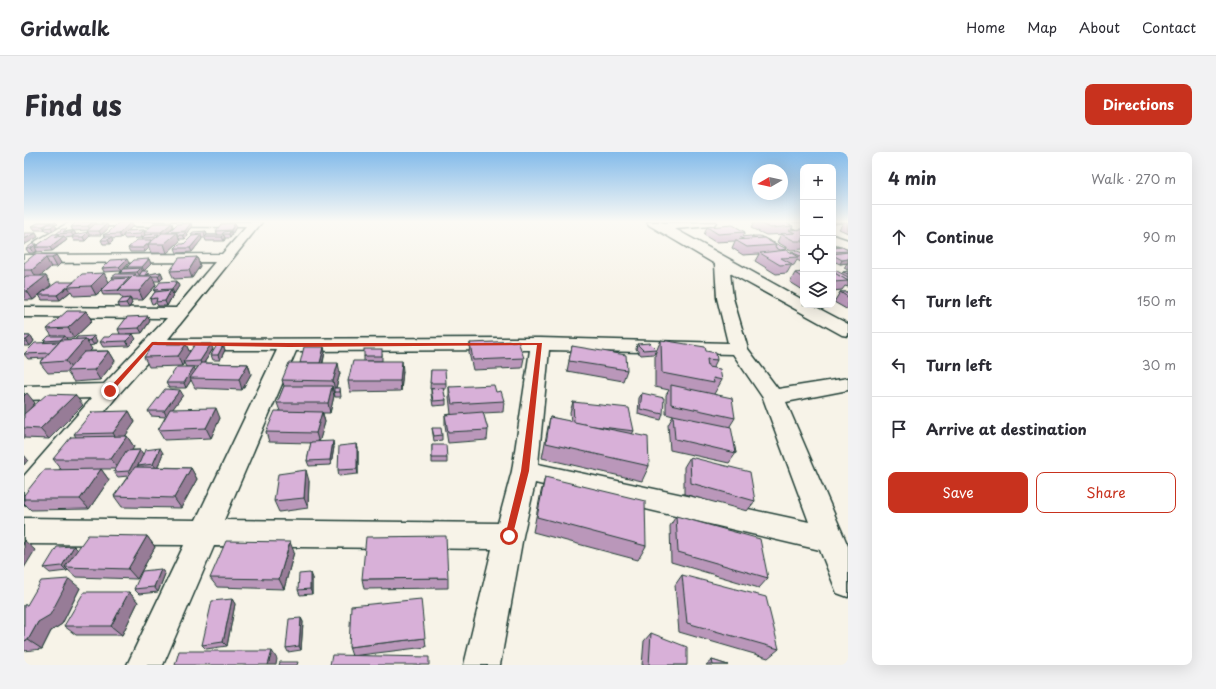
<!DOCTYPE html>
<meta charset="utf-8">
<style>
body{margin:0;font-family:"Playpen Sans",sans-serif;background:#f2f2f3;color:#2b2b33}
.controls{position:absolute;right:12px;top:12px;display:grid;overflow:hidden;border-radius:8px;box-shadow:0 4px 16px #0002}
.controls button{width:36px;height:36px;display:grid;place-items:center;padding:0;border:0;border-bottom:1px solid #e1e1e2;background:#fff;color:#2b2b33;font:20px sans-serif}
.compass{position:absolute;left:728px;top:12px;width:36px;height:36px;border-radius:50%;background:#fff;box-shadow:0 4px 16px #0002;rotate:261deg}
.stop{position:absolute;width:12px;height:12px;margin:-9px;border:3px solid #c8321e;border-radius:50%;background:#fff}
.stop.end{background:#c8321e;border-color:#fff;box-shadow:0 1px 4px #0008}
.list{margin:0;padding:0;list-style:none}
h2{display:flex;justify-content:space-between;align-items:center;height:52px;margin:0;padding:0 16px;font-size:17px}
h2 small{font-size:13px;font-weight:400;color:#7c7c81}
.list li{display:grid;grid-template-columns:26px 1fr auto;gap:12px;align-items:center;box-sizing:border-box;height:64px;padding:0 16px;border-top:1px solid #e1e1e2}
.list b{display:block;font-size:15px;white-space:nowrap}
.list em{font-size:13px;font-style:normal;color:#7c7c81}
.actions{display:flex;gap:8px;padding:12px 16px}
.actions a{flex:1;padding:9px 0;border:1px solid #c8321e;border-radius:8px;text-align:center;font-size:14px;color:#c8321e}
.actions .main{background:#c8321e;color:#fff}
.icon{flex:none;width:22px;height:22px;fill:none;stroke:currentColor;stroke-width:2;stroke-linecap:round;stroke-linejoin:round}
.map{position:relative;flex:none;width:824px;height:513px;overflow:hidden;border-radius:8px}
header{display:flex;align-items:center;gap:24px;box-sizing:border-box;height:56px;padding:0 20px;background:#fff;border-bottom:1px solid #e1e1e2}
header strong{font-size:19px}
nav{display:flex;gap:22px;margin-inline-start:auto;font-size:14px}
.intro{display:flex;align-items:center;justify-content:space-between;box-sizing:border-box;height:96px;padding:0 24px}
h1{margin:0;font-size:28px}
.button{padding:10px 18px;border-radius:8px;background:#c8321e;color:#fff;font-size:14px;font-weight:700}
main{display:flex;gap:24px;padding:0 24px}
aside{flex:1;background:#fff;border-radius:8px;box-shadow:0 4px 16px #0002}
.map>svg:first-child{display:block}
</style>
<header>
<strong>Gridwalk</strong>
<nav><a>Home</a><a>Map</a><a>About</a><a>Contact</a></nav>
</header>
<div class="intro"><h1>Find us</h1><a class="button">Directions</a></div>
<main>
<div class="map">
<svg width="824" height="513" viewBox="0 0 824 513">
<rect width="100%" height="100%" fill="#f7f3e8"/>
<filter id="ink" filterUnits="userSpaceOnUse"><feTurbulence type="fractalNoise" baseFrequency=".025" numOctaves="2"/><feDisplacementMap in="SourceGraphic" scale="8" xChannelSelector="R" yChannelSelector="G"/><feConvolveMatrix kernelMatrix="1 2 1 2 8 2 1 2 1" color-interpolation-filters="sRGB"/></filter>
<g filter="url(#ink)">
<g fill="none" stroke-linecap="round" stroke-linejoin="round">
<g stroke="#1f3d34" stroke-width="3">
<g id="minor">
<polygon points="46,70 60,70 22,95 12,95 10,92 12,89"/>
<path d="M78,70H238L144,187L516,186L704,191L693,146L691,112L625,73L623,70H637L640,71L692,70L690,73L686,74L651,77L779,148V153H788L824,172V184L818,183L706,121L709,146L724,197L754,237L824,226V238L762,250L824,394V445L813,441L796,398L511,331L499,384L476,513H440L468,397L190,394L139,513H103L160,393L0,392V366L172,368L253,198H134L93,244L9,350L0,353V324L68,246L0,248V234L80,232L143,166L0,165V155L152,156L191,110L0,111V103L198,102L222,75L84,74L80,73ZM506,198L488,319L474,371L200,368L272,199ZM525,198L709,202L739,246L785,370L514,312Z"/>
<polygon points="759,70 779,71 779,79 761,73"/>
<polygon points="809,83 824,88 824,97 809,92"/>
</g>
</g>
<use href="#minor" fill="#f7f3e8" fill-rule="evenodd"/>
</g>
<g fill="#ba97ba" stroke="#1f3d34">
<polygon points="16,70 32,70 34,72 31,73 33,76 29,79 23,80 22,78 11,78 8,74"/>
<polygon points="58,70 72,70 73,72 85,76 77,83 66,83 66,84 61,89 50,89 48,85 41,86 43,88 28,99 13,100 13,99 10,101 5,101 2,97 14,93 32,82 45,79 50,79 52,83 64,80 63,79 65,78 49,79 47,75"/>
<polygon points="107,70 109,74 104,79 120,78 121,79 148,71 149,75 142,81 144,81 167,71 168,75 163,82 164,84 161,87 155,87 156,89 143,101 127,101 125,96 121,100 106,100 104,96 119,88 118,86 101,87 99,84 97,86 87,87 89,89 86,92 79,92 77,88 81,85 79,83"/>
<polygon points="730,70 761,70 769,74 767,78 779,78 779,97 767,98 753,90 757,82 763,82 742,83 727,76"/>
<polygon points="809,70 824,70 824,81 815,77 819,71 809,72"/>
<polygon points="212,75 208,82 207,82 206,86 201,86 201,87 200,89 182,89 181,86 177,86 178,87 168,100 153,101 151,96 160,92 168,84 167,82 182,79 183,83 194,83 192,79"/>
<polygon points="683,75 721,80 719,85 728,85 728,84 763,97 762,98 767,101 767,100 779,101 779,111 773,108 770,113 767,114 763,121 752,122 731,109 735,102 719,103 708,96 711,89 691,90 680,83"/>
<polygon points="809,96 824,98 824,118 820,116 823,111 816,112 809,109"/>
<polygon points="32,103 37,111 33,115 27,115 16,124 22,124 27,133 9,148 0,148 0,111"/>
<polygon points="173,105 176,114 168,126 150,127 146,119"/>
<polygon points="125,107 127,112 120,119 126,122 137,120 139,125 136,129 130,129 132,133 119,148 106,148 108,151 105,156 96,156 94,152 99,147 96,143 79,143 77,139 72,143 50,144 47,139 36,148 18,148 15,143 50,130 80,121 85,130 89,127 88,125 96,122 96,121 97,119 80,120 78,116 105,111 100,117 103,116 103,115"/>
<polygon points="824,119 824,135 821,134 818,138 809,139 809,130 819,120"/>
<polygon points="779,120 779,138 766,130 771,121"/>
<polygon points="155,134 150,142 148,142 149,143 143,154 134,154 132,151 128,152 126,147 131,140 130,138"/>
<polygon points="816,140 824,140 824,158 810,150"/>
<polygon points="62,159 68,169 50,186 42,186 44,188 51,188 53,185 73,189 70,193 65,194 68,197 66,199 85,199 91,209 76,228 50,230 43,220 24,221 16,211 20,206 4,207 0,202 22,191 20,189 28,184 23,177"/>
<polygon points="124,164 126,169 118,181 102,182 112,187 105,194 79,195 76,190 86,185 96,182 94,177"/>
<polygon points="0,184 7,184 10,189 6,194 0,194"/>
<polygon points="637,188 693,208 689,216 698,228 690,242 711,266 706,274 712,301 705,311 646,298 644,273 649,264 642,262 642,243 645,238 631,235 631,202"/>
<polygon points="446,191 500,206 498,216 449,218 445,201"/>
<polygon points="162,192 165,200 189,197 180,211 224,212 227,222 218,238 171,236 167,228 162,236 145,236 142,231 171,219 174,215 162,215 160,211 158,214 125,215 120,205"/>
<polygon points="613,192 632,197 630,202 617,203 612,197"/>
<polygon points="199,193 201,198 196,208 189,208 187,203"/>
<polygon points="548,194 603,218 599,229 543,219"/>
<polygon points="300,195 301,200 299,211 316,221 312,236 316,236 317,245 311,245 310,239 309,239 310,244 306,261 299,261 301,270 295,290 310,295 307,313 285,314 283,309 287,291 245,290 242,280 256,259 253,251 260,234 258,228 276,211"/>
<polygon points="358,202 358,209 341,209 379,219 377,239 326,240 324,229 340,209 340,204"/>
<polygon points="407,218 422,231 422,237 419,237 422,248 422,253 409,254 407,242 407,237 411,237 406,237"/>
<polygon points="425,235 472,240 480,249 479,260 459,261 464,278 463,288 424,291 421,273 421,263 427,262 425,245"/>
<polygon points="0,241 11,251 6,257 59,253 25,287 0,286"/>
<polygon points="618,241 639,262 637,268 614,262 615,246"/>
<polygon points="159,243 148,257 196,266 187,286 140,288 134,278 142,265 127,264 124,259"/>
<polygon points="549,250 610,279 608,282 625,314 618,329 518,306 523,280 526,265 547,270 546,260"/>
<polygon points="105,259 111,270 101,284 103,284 110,295 107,298 116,298 119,303 139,301 133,315 167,316 173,327 157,356 98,355 90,344 104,324 94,325 90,320 91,317 77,317 85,328 65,357 7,358 0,351 0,343 38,318 29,307 52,285 50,282"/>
<polygon points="408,276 418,283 418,288 410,289"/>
<polygon points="333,292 334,297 334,322 315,324 314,318"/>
<polygon points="408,293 423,306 423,311 408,311"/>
<polygon points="666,305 731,349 723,359 660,342 660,315"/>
<polygon points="521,325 622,394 614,408 509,380 517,340"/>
<polygon points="285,329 284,356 255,360 250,349"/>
<polygon points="652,364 744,426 735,436 647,410 646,374"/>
<polygon points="123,384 131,395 113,427 52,425 44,418 43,419 26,421 20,416 53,398"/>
<polygon points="270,400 260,437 193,435 186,426"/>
<polygon points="137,417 141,422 134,440 115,442 110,437"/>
<polygon points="658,423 755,497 744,506 655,480 651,433"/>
<polygon points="288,426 288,442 276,443 274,438"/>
<polygon points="424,426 424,436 340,437 338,427"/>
<polygon points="56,436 38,472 27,479 18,497 0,499 0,453 3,453"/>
<polygon points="105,440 114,450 98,483 52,483 40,474"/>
<polygon points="208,447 211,452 203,494 182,497 178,493"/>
<polygon points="277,466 279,470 277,498 264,500 262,496"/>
<polygon points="627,481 663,513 618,513 620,489"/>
<polygon points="401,486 402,495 328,504 325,495"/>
<polygon points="688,508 704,513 682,513"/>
</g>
<g fill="#977b97" stroke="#1f3d34">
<polygon points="27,70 32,70 34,72 31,73 33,76 29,79 27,75 20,76 22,78 21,78 19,74"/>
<polygon points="69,70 72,70 73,72 66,78 64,74"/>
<polygon points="107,70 109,74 101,82 99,83 99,84 97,86 95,82"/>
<polygon points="809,70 819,70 819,71 809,72"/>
<polygon points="148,71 149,75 139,84 137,80"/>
<polygon points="167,71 168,75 163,82 164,84 161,87 159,83 154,83 156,89 143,101 140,92 149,83"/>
<polygon points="211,71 212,75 208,82 207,78"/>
<polygon points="83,72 85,76 77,83 75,79"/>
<polygon points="120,78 121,80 120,80 121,83 118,86 116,82"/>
<polygon points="50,79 52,83 50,85 47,81"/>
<polygon points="182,79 183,83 181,85 180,81"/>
<polygon points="206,79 208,83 206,86 205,82"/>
<polygon points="64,80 66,84 61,89 59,85"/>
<polygon points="12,81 14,85 0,93 0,87"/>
<polygon points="177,83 178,87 168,100 166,96"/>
<polygon points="200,83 201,87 200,89 198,85"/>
<polygon points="40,84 43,88 28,99 26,95"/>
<polygon points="87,85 89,89 86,92 84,88"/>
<polygon points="128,88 124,92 125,96 121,100 119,96"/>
<polygon points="13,92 15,95 11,95 13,99 10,101 7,96"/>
<polygon points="32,103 37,111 33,115 28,106"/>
<polygon points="173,105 176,114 168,126 165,118"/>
<polygon points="22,106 27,115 13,127 8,118"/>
<polygon points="103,107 105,111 98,119 95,115"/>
<polygon points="125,107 127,112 120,119 118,115"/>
<polygon points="824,107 824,111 816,112 818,108"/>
<polygon points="117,116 119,120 116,124 113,120"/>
<polygon points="137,120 139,125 136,129 134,124"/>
<polygon points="80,121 85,130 72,143 67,134"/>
<polygon points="22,124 27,133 9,148 3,139"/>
<polygon points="128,124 132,133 119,148 115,139"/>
<polygon points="105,126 107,131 95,139 94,138"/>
<polygon points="153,129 155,134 150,142 148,137"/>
<polygon points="50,130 44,135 47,139 36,148 33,143"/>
<polygon points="147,138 149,143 143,154 141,149"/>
<polygon points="106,146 108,151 105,156 102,151"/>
<polygon points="62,159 68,169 50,186 44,176"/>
<polygon points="124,164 126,169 118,181 115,176"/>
<polygon points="109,182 112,187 105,194 102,189"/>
<polygon points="7,184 10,189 6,194 2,188"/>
<polygon points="41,184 44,189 40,193 36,188"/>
<polygon points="70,184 73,189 70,193 66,188"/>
<polygon points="61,187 68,197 49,219 42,209"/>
<polygon points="162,192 166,201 159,210 160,211 158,214 154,204"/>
<polygon points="187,192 189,197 178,214 176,209"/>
<polygon points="199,193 201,198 196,208 194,203"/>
<polygon points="300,195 301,200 297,217 296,212"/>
<polygon points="85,199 91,209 76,228 70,218"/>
<polygon points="378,209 379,219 377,239 376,229"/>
<polygon points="314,211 316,221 311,239 309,229"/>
<polygon points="224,212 227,222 218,238 215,227"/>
<polygon points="170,215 172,220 166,226 167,228 162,236 160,231"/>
<polygon points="308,234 310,244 306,261 304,251"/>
<polygon points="156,238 159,243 143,265 140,259"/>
<polygon points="3,241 11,251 0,264 0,244"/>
<polygon points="51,243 59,253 25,287 16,277"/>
<polygon points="192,256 196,266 187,286 182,276"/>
<polygon points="105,259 111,270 96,292 89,281"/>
<polygon points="298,260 301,270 295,291 292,281"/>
<polygon points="103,284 110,295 95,317 87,307"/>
<polygon points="309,289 310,295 307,313 306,308"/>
<polygon points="333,292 334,297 334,322 333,317"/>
<polygon points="136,296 139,301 133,317 129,312"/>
<polygon points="116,298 120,303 108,324 105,319"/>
<polygon points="0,303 4,308 0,313"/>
<polygon points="167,316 173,327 157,356 150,346"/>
<polygon points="77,317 85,328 65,357 56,347"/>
<polygon points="282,318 285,329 284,356 280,346"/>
<polygon points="123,384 131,395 113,427 104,417"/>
<polygon points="0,388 11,398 0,416"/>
<polygon points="266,390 270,400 260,437 255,427"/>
<polygon points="50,394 55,399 41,415 44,418 43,419 38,414"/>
<polygon points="137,417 141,422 134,440 130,435"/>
<polygon points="286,421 288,426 288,442 286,437"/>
<polygon points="45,427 56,436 38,472 27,479 18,497 4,488 14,470"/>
<polygon points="105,440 114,450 98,483 87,474"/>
<polygon points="208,447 211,452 203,494 199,490"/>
<polygon points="277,466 279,470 277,498 275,494"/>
<polygon points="248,499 253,507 252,513 244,513"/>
</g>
<g fill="#d8b0d8" stroke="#1f3d34">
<polygon points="16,70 27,70 19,74 8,74"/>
<polygon points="52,70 69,70 64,74 47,75"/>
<polygon points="107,70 95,82 79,83 85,80 94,71"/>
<polygon points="734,70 761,70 769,74 746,76"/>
<polygon points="131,71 148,71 137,80 120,80"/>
<polygon points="167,71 161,79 148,80 162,80 159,83 154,83 153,81 144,81 153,72"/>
<polygon points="211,71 207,78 192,79 197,72"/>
<polygon points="24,72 31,72 27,75 20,76"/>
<polygon points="71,72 83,72 75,79 63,79"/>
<polygon points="709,73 721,80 694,82 683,75"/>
<polygon points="38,77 43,77 39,80 50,79 47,81 32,82"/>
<polygon points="778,77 779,78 779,89 771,89 757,82 771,81 765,78"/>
<polygon points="120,78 116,82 99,83 103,79"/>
<polygon points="182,79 180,81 167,82 169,80"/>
<polygon points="206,79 205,82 198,82 200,80"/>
<polygon points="64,80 59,85 48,85 50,83"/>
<polygon points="0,81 12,81 0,87"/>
<polygon points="138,81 153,81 140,92 124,92"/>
<polygon points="29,82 35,82 31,85 40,84 26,95 11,95"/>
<polygon points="135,82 132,85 118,86 121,83"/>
<polygon points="177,83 166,96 151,96 155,92 160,92 168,84"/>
<polygon points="183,83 200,83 198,85 181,85"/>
<polygon points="727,84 731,87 721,88 716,85"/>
<polygon points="728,84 736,84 763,97 756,98 751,95 752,93 740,86 733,87"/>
<polygon points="80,85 87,85 84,88 77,88"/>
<polygon points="740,86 752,93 723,95 711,88"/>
<polygon points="113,88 128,88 119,96 104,96"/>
<polygon points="8,92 13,92 7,96 2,97"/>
<polygon points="818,95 824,98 824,99 809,100 809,96"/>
<polygon points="763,98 775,105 757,106 768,112 756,113 736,101"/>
<polygon points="773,99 779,101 779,105 767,100"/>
<polygon points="824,100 824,107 818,108 809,103 809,102"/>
<polygon points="11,102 32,103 28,106 22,106 8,118 0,118 0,111"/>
<polygon points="173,105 165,118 146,119 155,106"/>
<polygon points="103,107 95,115 78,116 86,108"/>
<polygon points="125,107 118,115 103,115 110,108"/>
<polygon points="117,116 113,120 96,121 100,117"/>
<polygon points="811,118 824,125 824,129 809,120 809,119"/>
<polygon points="118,119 124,119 121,123 137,120 134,124 115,124"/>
<polygon points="824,119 824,122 819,120"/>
<polygon points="779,120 779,126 771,121"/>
<polygon points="809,120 824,129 809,130"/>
<polygon points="80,121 67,134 44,135 58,122"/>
<polygon points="92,122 112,122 108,125 88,125"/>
<polygon points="2,124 22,124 3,139 0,139 0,126"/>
<polygon points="109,124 128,124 115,139 94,139"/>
<polygon points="105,126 94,138 76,139 88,127"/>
<polygon points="153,129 148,137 130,138 136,130"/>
<polygon points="33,130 50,130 33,143 15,143"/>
<polygon points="147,138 141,149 132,150 133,146 126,147 131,140"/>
<polygon points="816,140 824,140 824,145"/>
<polygon points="106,146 102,151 94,152 98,147"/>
<polygon points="43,159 62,159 44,176 23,177"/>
<polygon points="124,164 115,176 94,177 103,165"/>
<polygon points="89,182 109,182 102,189 76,190 80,185 86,185"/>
<polygon points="0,184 7,184 2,188 0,189"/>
<polygon points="25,184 41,184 36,188 20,189"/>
<polygon points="70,184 66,188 62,189 61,187 51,188 53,185"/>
<polygon points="61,187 42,209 16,211 37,188"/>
<polygon points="637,188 681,195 682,199 692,201 693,208 683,207 684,215 696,217 698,228 689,226 690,231 638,221"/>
<polygon points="494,189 500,206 449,208 446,191"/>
<polygon points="35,190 25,201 0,202 11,191"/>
<polygon points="626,191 632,197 619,198 613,192"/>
<polygon points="129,192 162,192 154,204 120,205"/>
<polygon points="171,192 187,192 176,209 159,210"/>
<polygon points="193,193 199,193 194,203 187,203"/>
<polygon points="548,194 602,203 603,218 545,209"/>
<polygon points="280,195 300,195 296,211 276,211"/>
<rect x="340" y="197" width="18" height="7"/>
<polygon points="85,199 70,218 43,219 60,200"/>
<polygon points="329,209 378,209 376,229 324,229"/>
<polygon points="177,211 224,212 215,227 166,226"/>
<polygon points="265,211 314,211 309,229 258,228"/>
<polygon points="153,215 170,215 160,231 142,231"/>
<polygon points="407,218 421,218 422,231 406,231"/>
<polygon points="470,233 472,240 477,239 480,249 428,252 425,235"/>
<polygon points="647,233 708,246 711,266 647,252"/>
<polygon points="260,234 308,234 304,251 253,251"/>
<rect x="310" y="236" width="6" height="4"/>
<polygon points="419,236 422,248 409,249 407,237"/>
<polygon points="141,237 156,238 140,259 124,259"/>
<polygon points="618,241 640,246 639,262 616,257"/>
<polygon points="23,242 51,243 16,277 0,276 0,262"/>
<polygon points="549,250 605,256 610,279 562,273 550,270"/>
<polygon points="192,256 182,276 134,278 146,257"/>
<polygon points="105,259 89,281 50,282 68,260"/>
<polygon points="251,259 298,260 292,281 242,280"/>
<polygon points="459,260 464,278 424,280 421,263"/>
<polygon points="649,263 707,275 712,301 651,287"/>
<polygon points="526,265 624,285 625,314 522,291"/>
<polygon points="408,276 417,276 418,283 410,284"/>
<polygon points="103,284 87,307 29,307 47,285"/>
<polygon points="309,289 306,308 283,309 287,290"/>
<polygon points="333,292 333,317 314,318 315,294"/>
<polygon points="408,293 422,293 423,306 408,306"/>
<polygon points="136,296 129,312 114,314 121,298"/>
<polygon points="116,298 105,319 90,320 102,299"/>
<polygon points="666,305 726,320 731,349 667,331"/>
<polygon points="111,315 167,316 150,346 90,344"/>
<polygon points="77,317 56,347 0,347 0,343 20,318"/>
<polygon points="282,318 280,346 250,349 254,322"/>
<polygon points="521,325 621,349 622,394 513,365"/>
<polygon points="652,364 736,387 744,426 654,400"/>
<polygon points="64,383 123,384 104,417 41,415"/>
<polygon points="422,384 424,426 338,427 342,385"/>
<polygon points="202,389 266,390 255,427 186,426"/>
<polygon points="50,394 38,414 20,416 33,395"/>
<polygon points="137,417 130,435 110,437 118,419"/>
<polygon points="286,421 286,437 274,438 275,422"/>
<polygon points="658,423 742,445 755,497 663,471"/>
<polygon points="45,427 26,463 14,470 4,488 0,489 0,453 3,453 17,429"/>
<polygon points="60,440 105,440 87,474 40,474"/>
<polygon points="208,447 199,490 178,493 188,449"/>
<polygon points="397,447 401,486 325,495 327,454"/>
<polygon points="277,466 275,494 262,496 265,467"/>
<polygon points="627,481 663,495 663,513 625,513"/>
<polygon points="155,499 248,499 244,513 151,513"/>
<polygon points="308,503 405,505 405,513 306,513"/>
<polygon points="688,508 704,513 689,513"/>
<polygon points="256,510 274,510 273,513 255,513"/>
</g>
</g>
<linearGradient id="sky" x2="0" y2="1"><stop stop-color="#84bbea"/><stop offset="0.49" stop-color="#fbfaf5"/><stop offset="1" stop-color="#fbfaf5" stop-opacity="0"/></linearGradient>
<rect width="824" height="142" fill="url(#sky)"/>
<polygon fill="#c8321e" points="128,190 265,191 518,191 505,319 488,386 482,386 481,384 497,319 513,193 265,195 129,193 88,240 84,240 84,237"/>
</svg>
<div class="controls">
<button>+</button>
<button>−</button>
<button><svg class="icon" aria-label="locate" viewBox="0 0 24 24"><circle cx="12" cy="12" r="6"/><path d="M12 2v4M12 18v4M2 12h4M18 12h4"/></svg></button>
<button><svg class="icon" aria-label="layers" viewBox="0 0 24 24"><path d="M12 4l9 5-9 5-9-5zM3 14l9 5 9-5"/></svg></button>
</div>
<svg class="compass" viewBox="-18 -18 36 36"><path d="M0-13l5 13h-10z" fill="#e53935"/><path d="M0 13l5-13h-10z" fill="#7c7c81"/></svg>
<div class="stop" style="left:485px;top:384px"></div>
<div class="stop end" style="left:86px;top:239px"></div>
</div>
<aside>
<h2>4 min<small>Walk · 270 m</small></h2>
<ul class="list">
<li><svg class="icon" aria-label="ahead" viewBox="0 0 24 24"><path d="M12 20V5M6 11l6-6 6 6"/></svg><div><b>Continue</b></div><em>90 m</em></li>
<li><svg class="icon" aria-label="left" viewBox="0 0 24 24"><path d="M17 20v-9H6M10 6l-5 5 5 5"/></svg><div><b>Turn left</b></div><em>150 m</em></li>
<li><svg class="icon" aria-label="left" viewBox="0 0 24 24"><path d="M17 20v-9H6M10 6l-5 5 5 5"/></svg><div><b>Turn left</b></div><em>30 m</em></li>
<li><svg class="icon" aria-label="arrive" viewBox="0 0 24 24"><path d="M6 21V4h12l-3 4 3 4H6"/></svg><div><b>Arrive at destination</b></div></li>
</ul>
<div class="actions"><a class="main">Save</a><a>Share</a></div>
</aside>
</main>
